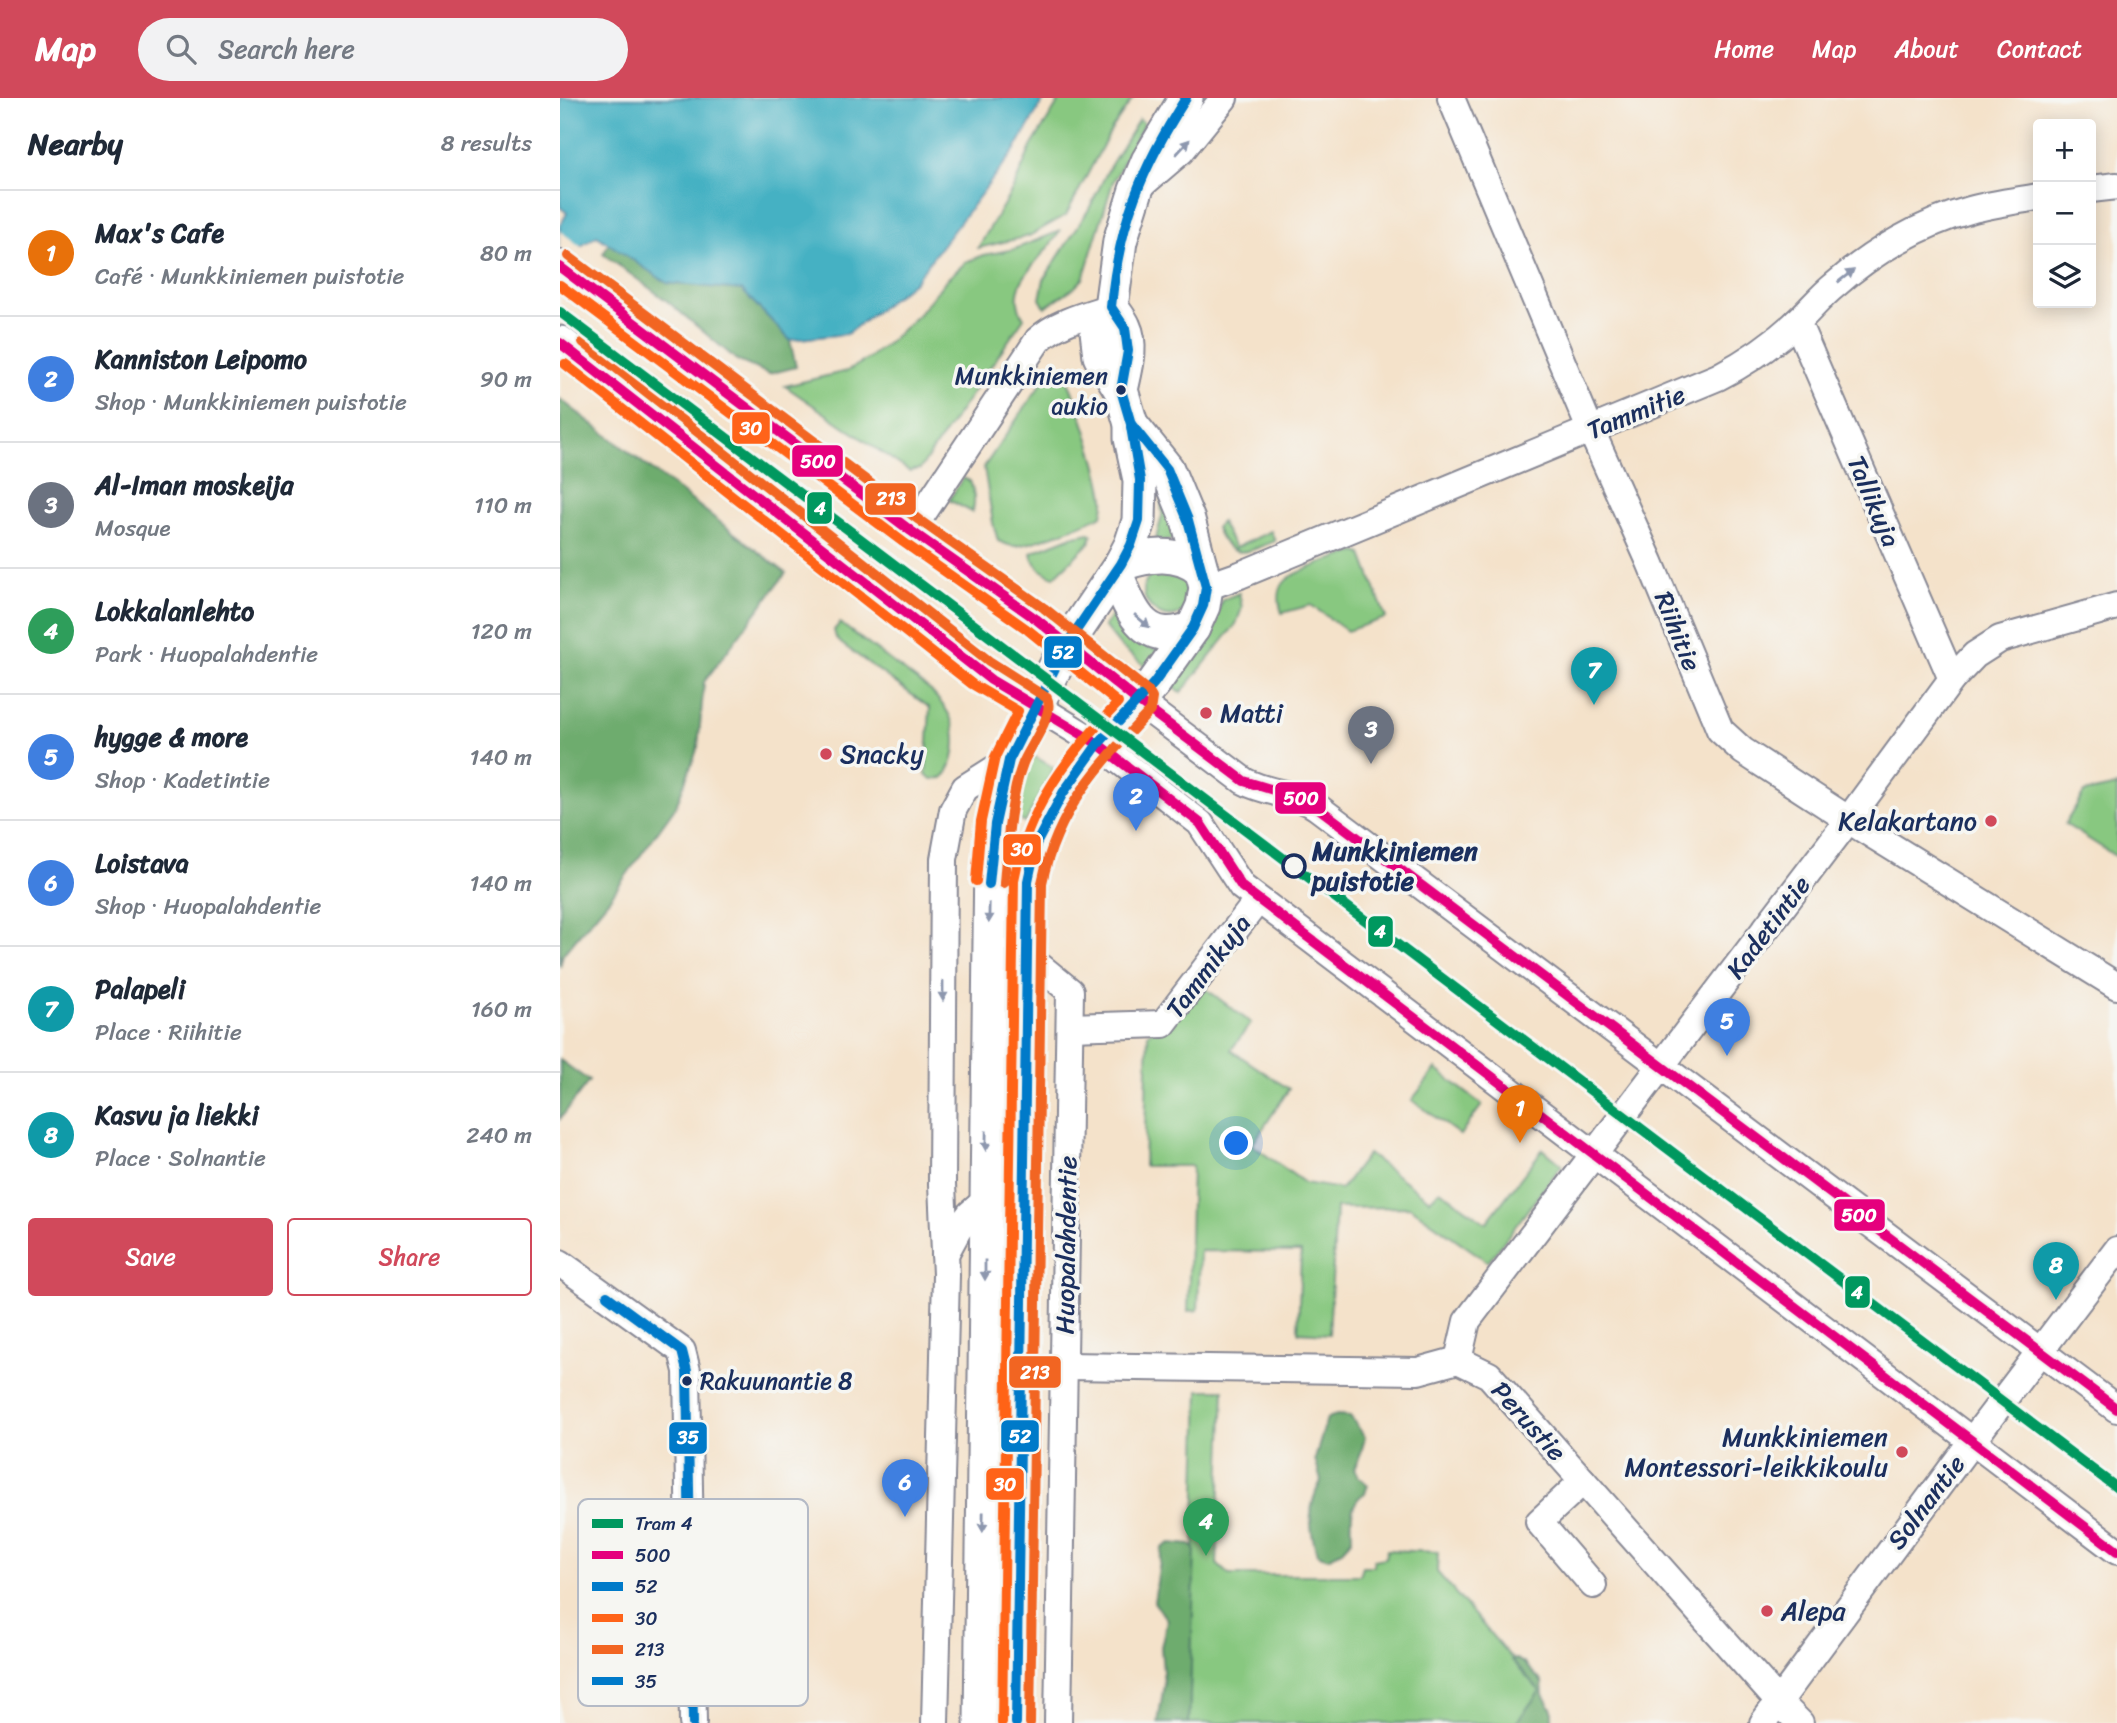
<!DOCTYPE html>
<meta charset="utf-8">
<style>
body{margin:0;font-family:Sriracha,sans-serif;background:#f2f2f3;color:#1f2937}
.controls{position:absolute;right:21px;top:21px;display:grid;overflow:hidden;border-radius:7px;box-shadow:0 4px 18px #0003}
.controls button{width:63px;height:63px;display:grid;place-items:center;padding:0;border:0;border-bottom:2px solid #e0e1e3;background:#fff;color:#1f2937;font:35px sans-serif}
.you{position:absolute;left:677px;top:1046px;width:24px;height:24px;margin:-18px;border:5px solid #fff;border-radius:50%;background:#1a73e8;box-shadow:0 0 0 10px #1a73e833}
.badge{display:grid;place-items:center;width:46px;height:46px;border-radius:50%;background:#d1495b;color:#fff;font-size:23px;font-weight:700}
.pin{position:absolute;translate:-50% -58px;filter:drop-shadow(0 2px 4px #0008)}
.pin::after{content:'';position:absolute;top:37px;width:24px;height:21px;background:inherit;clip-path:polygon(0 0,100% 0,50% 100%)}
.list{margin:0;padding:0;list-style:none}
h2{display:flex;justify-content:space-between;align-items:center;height:91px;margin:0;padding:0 28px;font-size:30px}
h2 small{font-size:23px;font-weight:400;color:#747a83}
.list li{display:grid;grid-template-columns:46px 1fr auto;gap:21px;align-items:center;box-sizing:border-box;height:126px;padding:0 28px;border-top:2px solid #e0e1e3}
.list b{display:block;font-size:26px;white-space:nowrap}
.list p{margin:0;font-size:23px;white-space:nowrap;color:#747a83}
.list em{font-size:23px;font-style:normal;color:#747a83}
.actions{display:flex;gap:14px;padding:21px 28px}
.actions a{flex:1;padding:16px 0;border:2px solid #d1495b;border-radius:7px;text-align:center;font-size:24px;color:#d1495b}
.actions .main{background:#d1495b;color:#fff}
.icon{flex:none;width:38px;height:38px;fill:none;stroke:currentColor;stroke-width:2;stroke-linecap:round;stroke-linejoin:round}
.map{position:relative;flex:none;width:1557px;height:1625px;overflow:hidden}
header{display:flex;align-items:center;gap:42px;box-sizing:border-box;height:98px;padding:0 35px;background:#d1495b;color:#fff}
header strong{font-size:33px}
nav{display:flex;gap:38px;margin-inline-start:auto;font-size:24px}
.search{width:490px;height:63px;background:#f2f2f3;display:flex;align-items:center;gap:18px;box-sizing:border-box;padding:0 24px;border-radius:38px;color:#747a83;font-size:26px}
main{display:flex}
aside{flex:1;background:#fff}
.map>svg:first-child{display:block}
</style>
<header>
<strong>Map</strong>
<div class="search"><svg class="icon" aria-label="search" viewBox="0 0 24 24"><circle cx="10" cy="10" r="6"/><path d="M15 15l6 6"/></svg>Search here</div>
<nav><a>Home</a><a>Map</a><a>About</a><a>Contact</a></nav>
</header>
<main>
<aside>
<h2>Nearby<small>8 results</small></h2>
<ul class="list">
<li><span class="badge" style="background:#e8710a">1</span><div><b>Max's Cafe</b><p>Café · Munkkiniemen puistotie</p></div><em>80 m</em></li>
<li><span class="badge" style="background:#3f7fe0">2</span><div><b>Kanniston Leipomo</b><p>Shop · Munkkiniemen puistotie</p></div><em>90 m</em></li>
<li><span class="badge" style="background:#6b7280">3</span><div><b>Al-Iman moskeija</b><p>Mosque</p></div><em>110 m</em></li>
<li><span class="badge" style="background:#2e9e5b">4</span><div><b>Lokkalanlehto</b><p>Park · Huopalahdentie</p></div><em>120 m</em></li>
<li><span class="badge" style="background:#3f7fe0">5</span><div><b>hygge &amp; more</b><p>Shop · Kadetintie</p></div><em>140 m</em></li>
<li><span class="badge" style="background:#3f7fe0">6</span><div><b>Loistava</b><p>Shop · Huopalahdentie</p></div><em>140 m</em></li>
<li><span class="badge" style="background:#0f9aa8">7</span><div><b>Palapeli</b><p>Place · Riihitie</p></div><em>160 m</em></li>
<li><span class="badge" style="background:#0f9aa8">8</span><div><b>Kasvu ja liekki</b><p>Place · Solnantie</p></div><em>240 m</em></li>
</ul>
<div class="actions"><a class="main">Save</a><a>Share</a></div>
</aside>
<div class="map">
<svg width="1557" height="1625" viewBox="0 0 1557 1625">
<rect width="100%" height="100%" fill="#f6f6f2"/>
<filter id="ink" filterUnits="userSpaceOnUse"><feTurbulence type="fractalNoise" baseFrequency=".0143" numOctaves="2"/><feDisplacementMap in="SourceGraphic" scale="14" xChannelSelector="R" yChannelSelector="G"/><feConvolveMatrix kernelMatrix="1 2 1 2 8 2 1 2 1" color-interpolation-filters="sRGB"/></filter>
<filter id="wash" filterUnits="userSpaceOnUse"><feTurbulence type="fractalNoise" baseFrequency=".00686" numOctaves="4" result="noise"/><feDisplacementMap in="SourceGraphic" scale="28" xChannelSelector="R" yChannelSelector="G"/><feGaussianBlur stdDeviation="1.57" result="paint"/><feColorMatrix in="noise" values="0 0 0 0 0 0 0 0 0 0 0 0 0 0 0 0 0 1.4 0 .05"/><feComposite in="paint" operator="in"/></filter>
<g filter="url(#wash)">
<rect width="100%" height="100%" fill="#f4e2ca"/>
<g fill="#88c880" stroke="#527c6f" stroke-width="2">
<polygon points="501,0 573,0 551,32 506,117 469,138 418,150 454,89 471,49"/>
<polygon points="579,21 584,25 553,84 523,181 515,189 485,209 480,201 484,181 529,111 549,70"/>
<path d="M500,133C482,163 442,185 464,220L360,371L349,373L225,288L287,273L306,262L328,245L358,217L386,182L406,164L424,157L455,151Z"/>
<path d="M492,270H500C514,286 541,377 544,400C545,406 543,411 542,417C528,425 469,448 454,448C448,448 443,445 438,443L433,425L424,369Z"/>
<path d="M403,380L410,383C414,392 416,405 412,414L389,402Z"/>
<polygon points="601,392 621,440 595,444 602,418"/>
<path d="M661,424L675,450L711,433L715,443C686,454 671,465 656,430Z"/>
<path d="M529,435L532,437L529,445L494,479C484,476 472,465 471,455L475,453L510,439Z"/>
<path d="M797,454L802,456L826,520L787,533L751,507L722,515C718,503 717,488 729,480C738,473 785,456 797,454Z"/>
<path d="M594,474L624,475L632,490C630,495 630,502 627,507C612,538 563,499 594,474Z"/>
<polygon points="679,495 682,510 676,526 621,595 610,586 657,517 662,502"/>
<path d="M554,515C562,536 579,550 602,552L589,571L561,549L544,528Z"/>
<path d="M280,525L371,593C378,601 387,610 391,621C398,639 396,666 383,680L371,681L366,676L370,610L282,546L276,540L274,532Z"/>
<polygon points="472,657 494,670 465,725 452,717"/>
<polygon points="1557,688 1557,759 1505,726 1524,695"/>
<polygon points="645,890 691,925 671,952 729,991 692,1047 745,1085 781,1091 808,1056 870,1102 880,1092 926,1125 983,1051 1002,1067 928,1164 850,1109 776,1110 769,1236 738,1234 741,1154 640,1153 638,1212 628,1213 632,1068 584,1068 588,936"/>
<polygon points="876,971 922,1007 900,1037 852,1002"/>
<polygon points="639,1292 664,1292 657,1466 669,1477 800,1477 803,1468 814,1468 814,1462 825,1460 827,1452 878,1454 877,1474 980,1593 956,1625 629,1625"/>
</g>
<g fill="#6eac6e" stroke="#446e66" stroke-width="2">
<polygon points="49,145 107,185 182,192 230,242 236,269 209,276 178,263 107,203 43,156"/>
<polygon points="0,301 226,475 144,584 138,649 116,708 50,800 3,856 0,869"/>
<polygon points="0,962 29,983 0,1021"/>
<path d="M777,1317L790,1318L805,1339L801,1355L794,1371L798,1378L808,1387L805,1395C788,1405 792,1424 792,1441L780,1454L768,1460L757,1456C749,1429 747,1409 761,1383L755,1361L767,1320Z"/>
<polygon points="610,1445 630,1447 635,1450 629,1625 598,1625 604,1586 601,1549 607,1522 594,1504 602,1450"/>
<polygon points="956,1561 964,1565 982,1584 983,1597 992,1611 992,1625 956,1625 980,1593 952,1562"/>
</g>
<polygon fill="#45b1c3" stroke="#307090" stroke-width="2" points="0,0 485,0 454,53 354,184 287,236 230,242 182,192 107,185 37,138 21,148 0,178 0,128 7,115 0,109"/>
<polygon fill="#f4e2ca" points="0,133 24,151 0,182"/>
</g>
<g filter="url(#ink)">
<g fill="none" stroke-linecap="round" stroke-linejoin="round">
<g stroke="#888894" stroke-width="30">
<g id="minor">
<polyline points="891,0 1025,319 1090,464 1160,632 1183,653 1303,731 1557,888"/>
<polyline points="580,88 621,53 664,0"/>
<polyline points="1531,91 1557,88"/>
<polyline points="1237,224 1392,581"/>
<path d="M351,433L478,242C497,224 526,217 551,209"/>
<path d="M646,489L680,477L1158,279C1187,264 1213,246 1237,224C1250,212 1261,198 1275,187C1312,154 1362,125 1410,112C1432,106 1455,103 1478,99"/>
<path d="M579,604L684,683C707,696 735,694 757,709L1557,1311"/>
<polyline points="476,608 538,646 640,725 682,789 1557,1453"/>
<polyline points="466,857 510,893 498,1625"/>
<polyline points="510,929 603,926 698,802"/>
<polyline points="385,1156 398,1132 410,1116 444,1087 465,1054"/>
<polyline points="0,1165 122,1253 127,1273 133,1625"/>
<polyline points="898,1262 907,1223 1280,733 1392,581 1415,557 1440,541 1557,508"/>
<polyline points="505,1268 858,1273 898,1262 929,1277 1218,1603 1240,1625"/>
<polyline points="1023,1383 979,1424 1033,1487"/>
<polyline points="375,1625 386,1177 382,1086 384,761 393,712 405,690 449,662"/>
<polyline points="1203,1625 1412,1343 1557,1152"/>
</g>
</g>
<g stroke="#888894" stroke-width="37">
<g id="major">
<polyline points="0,169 351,433 476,521 579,604"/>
<path d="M551,209C555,215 561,222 564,229C573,248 565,273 561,292"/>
<polyline points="0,245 421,575 476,608"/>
<path d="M561,466C589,457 617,452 641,472"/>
<path d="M556,475C571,512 583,550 633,530"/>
<polyline points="421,1625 431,754 449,662 507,546 561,466 571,447 579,423 580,382 571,340 571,326 561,292 540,258 537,233 551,209 560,143 576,92 588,63 626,0"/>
<polyline points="456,1625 464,1177 466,857 470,764 485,725 520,668 594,585 633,530 643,508 646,489 628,422 607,371 571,326"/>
</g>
</g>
<use href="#minor" stroke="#fff" stroke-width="26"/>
<use href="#major" stroke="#fff" stroke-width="33"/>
<g stroke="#f6f6f2" stroke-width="16">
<g id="bus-1">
<polyline points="0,169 351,433 476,521 579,604 684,683 740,700 757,709 1557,1311"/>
<polyline points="0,245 431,582 538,646 640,725 682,789 1557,1453"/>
</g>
</g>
<g stroke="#f6f6f2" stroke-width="16">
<g id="bus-2">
<polyline points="429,786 435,726 449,662 507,546 561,466 571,447 579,423 580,382 571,329"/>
<path d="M456,1625L468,783L476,746L503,695L538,646L594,585L633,530L643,508L646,489L628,422L607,371L571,326L561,292L568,253L565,230L551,209C559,125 581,71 626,0"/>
</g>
</g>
<g stroke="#f6f6f2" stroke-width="16">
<g id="bus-3">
<path d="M0,187L343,444L468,532L558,605C508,658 468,708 454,782L442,1625"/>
<polyline points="5,266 412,586 458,613 435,659 421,723 416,783"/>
</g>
</g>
<g stroke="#f6f6f2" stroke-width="16">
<g id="bus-4">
<path d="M8,158L359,422L484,510L588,593L592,600L590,613C540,666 497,711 482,785L470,1625"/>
<path d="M23,244L429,563L487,600C495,616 470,648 463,665C450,698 447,749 444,785"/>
</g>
</g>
<g stroke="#f6f6f2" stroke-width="16">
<polyline id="bus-5" points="47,1198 122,1253 127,1273 133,1625"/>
</g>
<use href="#bus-1" stroke="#e5007d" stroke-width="10"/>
<use href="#bus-2" stroke="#007ac9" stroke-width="10"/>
<use href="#bus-3" stroke="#ff6319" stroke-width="10"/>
<use href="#bus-4" stroke="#f26522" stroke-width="10"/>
<use href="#bus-5" stroke="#007ac9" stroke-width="10"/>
<g stroke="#f6f6f2" stroke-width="16">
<polyline id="tram-1" points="0,214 1557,1390"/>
</g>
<use href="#tram-1" stroke="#00985f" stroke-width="10"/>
</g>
<defs><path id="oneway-solid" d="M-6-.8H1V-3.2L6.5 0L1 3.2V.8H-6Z" transform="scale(1.75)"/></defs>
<g fill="#8d97ae">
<use href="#oneway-solid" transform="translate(623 49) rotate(-48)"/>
<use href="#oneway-solid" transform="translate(1286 178) rotate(-38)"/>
<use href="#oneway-solid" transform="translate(582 523) rotate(41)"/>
<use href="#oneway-solid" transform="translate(429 815) rotate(91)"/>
<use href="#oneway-solid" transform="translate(383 893) rotate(90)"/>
<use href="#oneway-solid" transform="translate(426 1043) rotate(91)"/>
<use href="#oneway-solid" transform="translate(425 1172) rotate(90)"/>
<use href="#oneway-solid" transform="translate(423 1424) rotate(91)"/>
</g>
</g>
<g fill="#1b2f5e" stroke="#f6f6f2" stroke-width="2.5">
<circle cx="561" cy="292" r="6"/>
<circle cx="127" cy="1283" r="6"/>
</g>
<g fill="#d1495b" stroke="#f6f6f2" stroke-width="2.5">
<circle cx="646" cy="615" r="7"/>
<circle cx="266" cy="656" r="7"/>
<circle cx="1431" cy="723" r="7"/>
<circle cx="1342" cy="1354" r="7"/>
<circle cx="1207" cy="1513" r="7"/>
</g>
<circle fill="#f6f6f2" stroke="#1b2f5e" stroke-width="3.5" cx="734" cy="768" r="11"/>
<g text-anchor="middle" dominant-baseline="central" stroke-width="7" stroke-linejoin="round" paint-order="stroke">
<g font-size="24" fill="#1b2f5e" stroke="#f6f6f2" text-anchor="end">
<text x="548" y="278">Munkkiniemen<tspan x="548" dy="30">aukio</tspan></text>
<text x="140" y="1283" text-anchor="start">Rakuunantie 8</text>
</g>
<g font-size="26" fill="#1b2f5e" stroke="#f6f6f2">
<text transform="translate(1076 314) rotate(-22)">Tammitie</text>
<text transform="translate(1314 403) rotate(67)">Tallikuja</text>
<text transform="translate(1118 533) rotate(68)">Riihitie</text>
<text transform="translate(1208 829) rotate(-53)">Kadetintie</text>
<text transform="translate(648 868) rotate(-53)">Tammikuja</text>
<text transform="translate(506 1147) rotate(-89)">Huopalahdentie</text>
<text transform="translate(969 1323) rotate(48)">Perustie</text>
<text transform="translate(1366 1404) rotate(-53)">Solnantie</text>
</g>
<g font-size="26" fill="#1b2f5e" stroke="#f6f6f2" text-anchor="start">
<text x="660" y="615">Matti</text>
<text x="280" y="656">Snacky</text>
<text x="1417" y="723" text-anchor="end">Kelakartano</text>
<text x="1328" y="1339" text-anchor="end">Munkkiniemen<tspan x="1328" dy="30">Montessori-leikkikoulu</tspan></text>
<text x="1221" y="1513">Alepa</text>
</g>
<g font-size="26" font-weight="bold" fill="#1b2f5e" stroke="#f6f6f2" text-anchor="start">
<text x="752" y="753">Munkkiniemen<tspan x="752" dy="30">puistotie</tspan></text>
</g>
</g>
<rect x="18" y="1401" width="230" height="207" rx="10" fill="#f6f6f2" stroke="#b4bac6" stroke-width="2"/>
<rect x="32" y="1421" width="31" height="9" fill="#00985f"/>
<rect x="32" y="1453" width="31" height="8" fill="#e5007d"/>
<rect x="32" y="1484" width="31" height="9" fill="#007ac9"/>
<rect x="32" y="1516" width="31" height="8" fill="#ff6319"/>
<rect x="32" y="1547" width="31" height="9" fill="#f26522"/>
<rect x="32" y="1579" width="31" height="8" fill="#007ac9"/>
<g font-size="19" fill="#1b2f5e">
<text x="75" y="1432">Tram 4</text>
<text x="75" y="1464">500</text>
<text x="75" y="1495">52</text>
<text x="75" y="1527">30</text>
<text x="75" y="1558">213</text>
<text x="75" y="1590">35</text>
</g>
<g stroke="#f6f6f2" stroke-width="2.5">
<rect x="171" y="313" width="40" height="34" rx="7" fill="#ff6319"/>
<rect x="231" y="346" width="53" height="34" rx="7" fill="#e5007d"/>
<rect x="304" y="384" width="53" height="34" rx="7" fill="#f26522"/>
<rect x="246" y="393" width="27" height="34" rx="7" fill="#00985f"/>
<rect x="483" y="537" width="40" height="34" rx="7" fill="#007ac9"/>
<rect x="714" y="683" width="53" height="34" rx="7" fill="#e5007d"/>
<rect x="442" y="735" width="40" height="33" rx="7" fill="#ff6319"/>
<rect x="807" y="817" width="27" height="33" rx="7" fill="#00985f"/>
<rect x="1273" y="1100" width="53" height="34" rx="7" fill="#e5007d"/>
<rect x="1284" y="1177" width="27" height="34" rx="7" fill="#00985f"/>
<rect x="448" y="1257" width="54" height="34" rx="7" fill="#f26522"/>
<rect x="440" y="1321" width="40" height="34" rx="7" fill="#007ac9"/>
<rect x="108" y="1323" width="40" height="34" rx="7" fill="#007ac9"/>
<rect x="425" y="1369" width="40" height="34" rx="7" fill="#ff6319"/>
</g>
<g font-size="19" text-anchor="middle" font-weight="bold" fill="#fff">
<text x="191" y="337">30</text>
<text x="258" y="370">500</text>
<text x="331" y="407">213</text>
<text x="260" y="417">4</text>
<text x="503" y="561">52</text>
<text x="741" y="707">500</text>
<text x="462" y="758">30</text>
<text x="820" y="840">4</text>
<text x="1299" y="1124">500</text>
<text x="1297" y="1201">4</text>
<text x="475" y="1281">213</text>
<text x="460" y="1345">52</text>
<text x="128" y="1346">35</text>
<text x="445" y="1393">30</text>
</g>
</svg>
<div class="controls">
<button>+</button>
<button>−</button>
<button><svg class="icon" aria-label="layers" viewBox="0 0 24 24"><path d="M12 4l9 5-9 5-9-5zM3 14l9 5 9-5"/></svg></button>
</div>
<div class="you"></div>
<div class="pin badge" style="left:960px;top:1045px;background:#e8710a">1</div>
<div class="pin badge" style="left:576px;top:733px;background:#3f7fe0">2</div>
<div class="pin badge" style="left:811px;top:666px;background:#6b7280">3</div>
<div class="pin badge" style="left:646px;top:1458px;background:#2e9e5b">4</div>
<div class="pin badge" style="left:1167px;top:958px;background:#3f7fe0">5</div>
<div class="pin badge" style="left:345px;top:1419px;background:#3f7fe0">6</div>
<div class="pin badge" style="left:1034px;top:607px;background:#0f9aa8">7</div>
<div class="pin badge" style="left:1496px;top:1202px;background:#0f9aa8">8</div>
</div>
</main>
